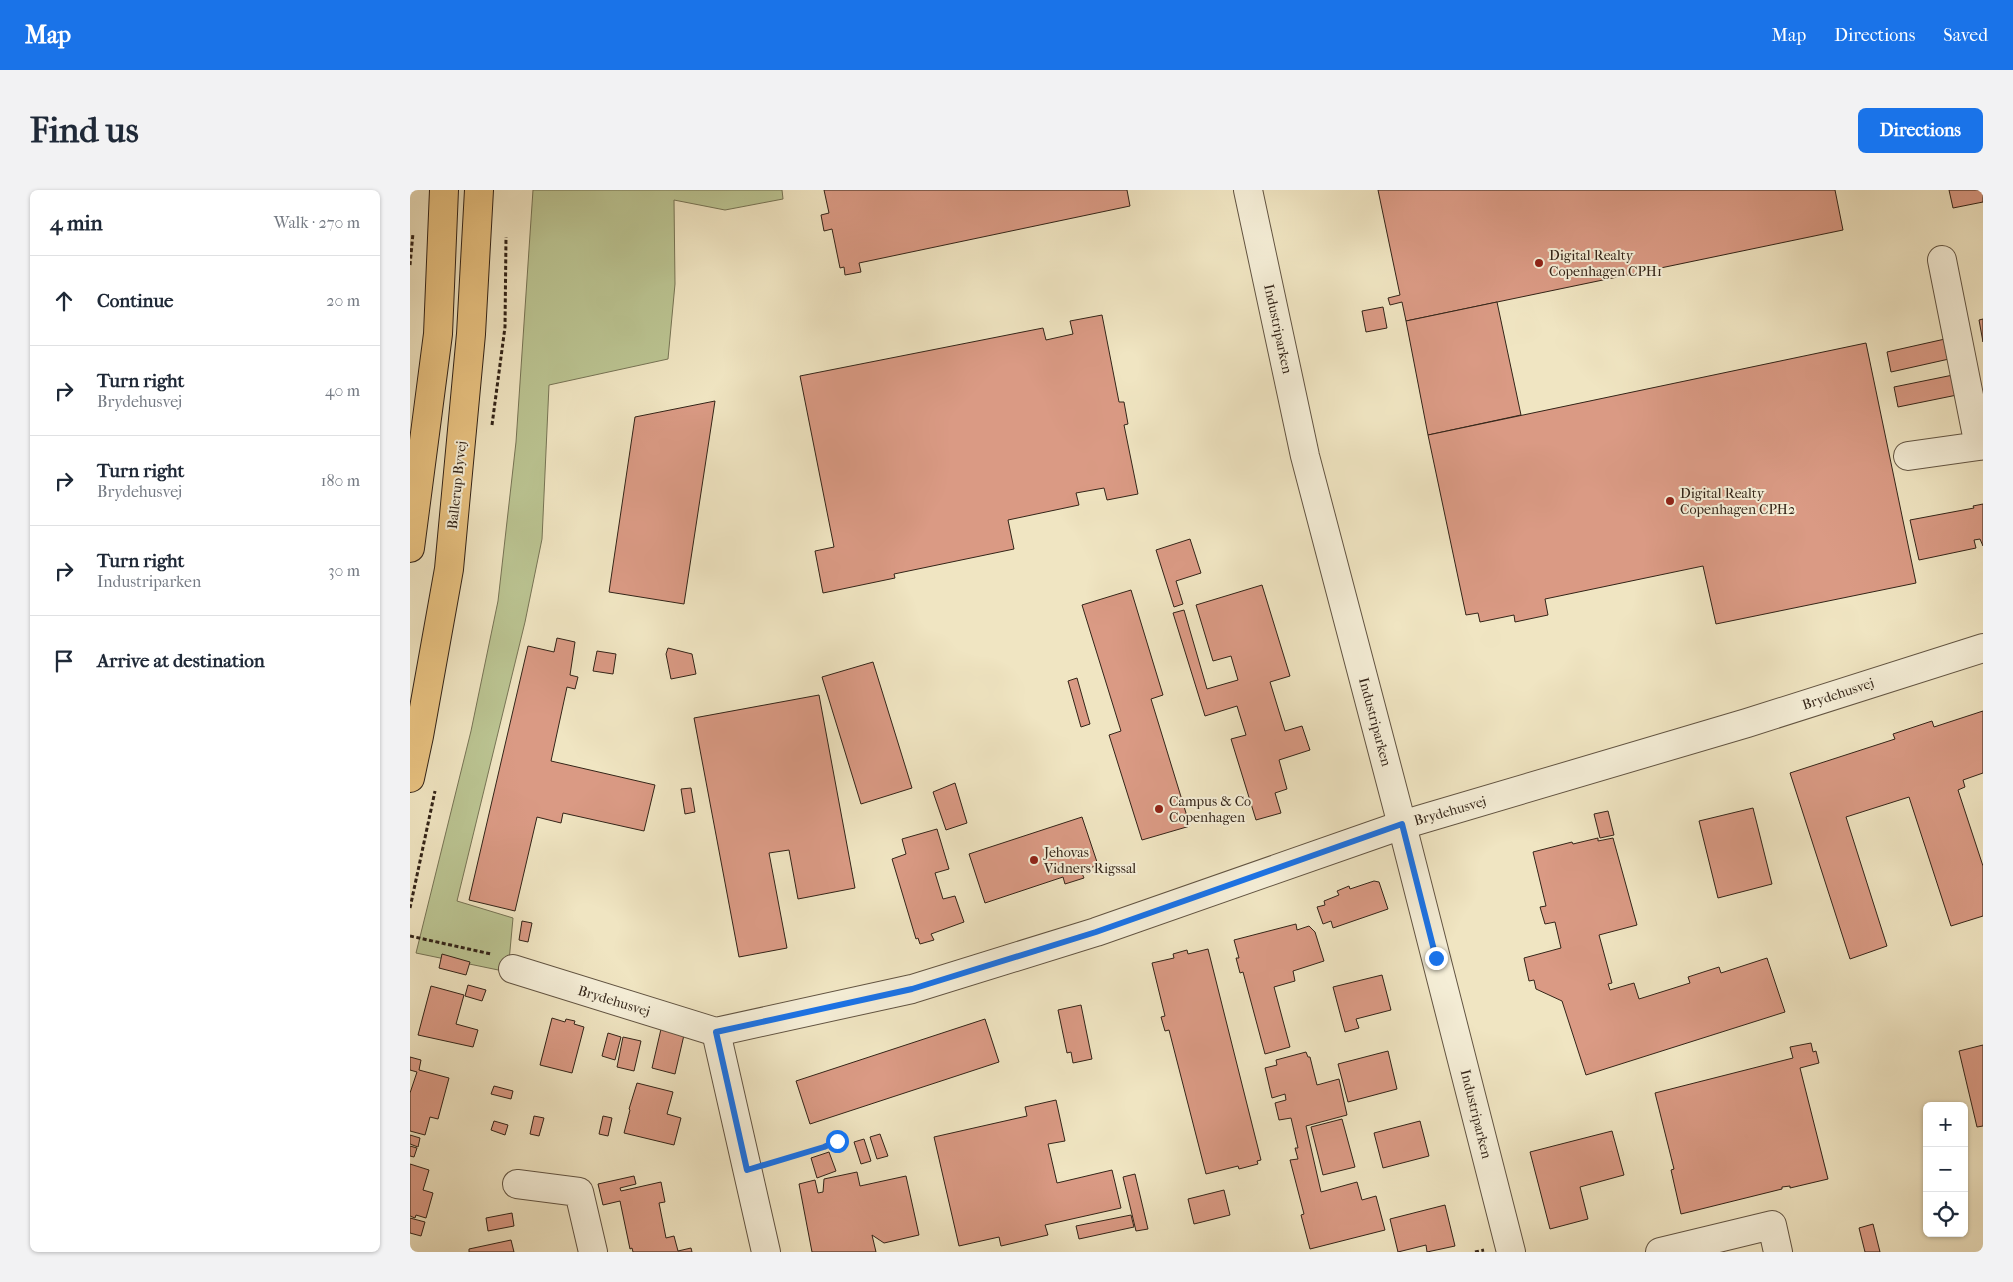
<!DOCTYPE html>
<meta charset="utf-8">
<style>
body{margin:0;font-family:"IM FELL French Canon",serif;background:#f2f2f3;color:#1f2937}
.controls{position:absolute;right:15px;bottom:15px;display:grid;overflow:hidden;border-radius:8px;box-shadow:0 1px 4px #0004}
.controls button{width:45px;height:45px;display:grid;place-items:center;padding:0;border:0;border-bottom:1px solid #e0e1e3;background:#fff;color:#1f2937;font:25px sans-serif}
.stop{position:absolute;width:15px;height:15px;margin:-11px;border:4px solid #1a73e8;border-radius:50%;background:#fff}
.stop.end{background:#1a73e8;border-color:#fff;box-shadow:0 1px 5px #0008}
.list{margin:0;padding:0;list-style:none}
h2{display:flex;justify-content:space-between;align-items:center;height:65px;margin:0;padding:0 20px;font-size:21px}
h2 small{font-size:16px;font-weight:400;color:#747a83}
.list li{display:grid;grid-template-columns:32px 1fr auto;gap:15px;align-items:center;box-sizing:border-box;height:90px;padding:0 20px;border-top:1px solid #e0e1e3}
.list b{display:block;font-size:19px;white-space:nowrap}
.list p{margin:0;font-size:16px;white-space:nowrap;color:#747a83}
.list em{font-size:16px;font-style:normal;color:#747a83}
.icon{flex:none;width:28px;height:28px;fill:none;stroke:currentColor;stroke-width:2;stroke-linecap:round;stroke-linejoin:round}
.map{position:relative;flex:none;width:1573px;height:1062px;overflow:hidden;border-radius:8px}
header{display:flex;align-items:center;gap:30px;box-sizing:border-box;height:70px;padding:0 25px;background:#1a73e8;color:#fff}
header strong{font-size:24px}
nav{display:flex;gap:28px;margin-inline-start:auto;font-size:18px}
.intro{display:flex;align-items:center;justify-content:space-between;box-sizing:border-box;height:120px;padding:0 30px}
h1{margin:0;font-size:35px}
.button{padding:12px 22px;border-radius:8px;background:#1a73e8;color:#fff;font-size:18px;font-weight:700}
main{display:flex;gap:30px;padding:0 30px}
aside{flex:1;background:#fff;border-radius:8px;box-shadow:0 1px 4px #0004}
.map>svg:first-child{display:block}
</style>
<header>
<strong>Map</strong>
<nav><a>Map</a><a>Directions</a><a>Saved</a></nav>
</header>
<div class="intro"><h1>Find us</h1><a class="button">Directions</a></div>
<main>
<aside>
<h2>4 min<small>Walk · 270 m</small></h2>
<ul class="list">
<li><svg class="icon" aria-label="ahead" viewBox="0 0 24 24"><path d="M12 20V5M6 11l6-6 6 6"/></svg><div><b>Continue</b></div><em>20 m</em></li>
<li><svg class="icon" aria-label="right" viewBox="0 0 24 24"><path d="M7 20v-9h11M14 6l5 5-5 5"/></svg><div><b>Turn right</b><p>Brydehusvej</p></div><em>40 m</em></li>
<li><svg class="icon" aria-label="right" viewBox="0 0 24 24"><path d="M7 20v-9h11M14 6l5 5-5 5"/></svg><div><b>Turn right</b><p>Brydehusvej</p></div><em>180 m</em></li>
<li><svg class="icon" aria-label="right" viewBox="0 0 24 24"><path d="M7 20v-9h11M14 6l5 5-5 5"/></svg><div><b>Turn right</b><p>Industriparken</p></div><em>30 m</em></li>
<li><svg class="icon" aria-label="arrive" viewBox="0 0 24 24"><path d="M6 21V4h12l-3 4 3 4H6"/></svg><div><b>Arrive at destination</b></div></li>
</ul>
</aside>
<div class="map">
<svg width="1573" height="1062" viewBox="0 0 1573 1062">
<rect width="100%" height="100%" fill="#f0e5c2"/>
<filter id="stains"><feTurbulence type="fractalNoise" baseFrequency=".004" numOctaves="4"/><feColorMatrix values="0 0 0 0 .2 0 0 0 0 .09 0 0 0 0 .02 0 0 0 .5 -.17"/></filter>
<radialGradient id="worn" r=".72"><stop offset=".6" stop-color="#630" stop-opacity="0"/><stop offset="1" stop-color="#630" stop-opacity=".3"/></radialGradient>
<polygon fill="#bbc492" stroke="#777455" points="123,0 372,0 373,9 315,20 264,10 265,94 258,169 139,195 132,349 115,432 47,711 103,728 98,782 6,763 61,541 88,411 106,252"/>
<g fill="#da9a84" stroke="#332418">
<polygon points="414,0 717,0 720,16 449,73 451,82 435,85 434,77 430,78 422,39 414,41 411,25 419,23"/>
<polygon points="968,0 1425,0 1433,40 996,131 992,112 980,115 978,108 990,105"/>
<polygon points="1539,0 1573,0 1573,12 1543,18"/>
<polygon points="1087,112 1111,225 1018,245 996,131"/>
<polygon points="973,117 977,138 956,142 952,121"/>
<polygon points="692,125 709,212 714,212 718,234 714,235 728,304 697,310 694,298 666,303 669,315 598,330 604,359 484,384 485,388 413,403 405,361 424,357 390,186 633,138 636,150 663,144 660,131"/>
<polygon points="1573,129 1573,152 1569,130"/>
<polygon points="1535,149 1539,169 1481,182 1477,162"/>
<polygon points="1456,153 1506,393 1306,434 1293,376 1135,409 1138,425 1105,432 1104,425 1070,432 1068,423 1056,425 1018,245"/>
<polygon points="1543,185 1547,205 1488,217 1484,197"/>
<polygon points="305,211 274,414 199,402 225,227"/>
<polygon points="1573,314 1573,356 1570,349 1564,350 1566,358 1509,370 1500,330 1564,318 1563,316"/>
<polygon points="780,349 791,383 766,391 773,414 764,417 746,360"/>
<polygon points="852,395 880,486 860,492 875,541 892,536 900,560 869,570 877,599 865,603 871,623 846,630 821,549 836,545 827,516 795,526 763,423 774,420 797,499 828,490 821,466 803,471 786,415"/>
<polygon points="721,400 753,505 741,509 780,636 732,650 699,545 711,541 672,415"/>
<polygon points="147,448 165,452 160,485 168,487 165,499 157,497 141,571 245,595 234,641 153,623 151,633 127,627 105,721 59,710 118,456 144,462"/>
<polygon points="258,458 282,464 286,484 261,489 256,464"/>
<polygon points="187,461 206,464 203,484 183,481"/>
<polygon points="463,472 502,598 451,614 412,487"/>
<polygon points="667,488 680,534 671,537 658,491"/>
<polygon points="409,505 445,698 388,709 379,660 359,663 377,758 329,767 284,528"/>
<polygon points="1573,521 1573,583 1553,590 1555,597 1548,600 1573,676 1573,726 1541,736 1499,607 1436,627 1477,756 1440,769 1380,583 1485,549 1483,544 1522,531 1524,537"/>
<polygon points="545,593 557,633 536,640 523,602"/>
<polygon points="281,598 285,622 275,624 271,599"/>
<polygon points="1343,618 1362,694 1308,708 1289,631"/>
<polygon points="1198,621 1204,645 1190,648 1184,624"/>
<polygon points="672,627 688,675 671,681 674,688 655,694 653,687 575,713 559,664"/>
<polygon points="527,639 539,679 525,683 533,709 545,706 554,732 521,744 524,750 510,754 508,748 506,749 482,669 496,664 492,649"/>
<polygon points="1188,648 1188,651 1203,648 1227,735 1189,745 1202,793 1198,794 1200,800 1224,793 1229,809 1280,793 1278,787 1309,777 1311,783 1357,768 1375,822 1176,885 1152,811 1126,799 1124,790 1119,791 1114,768 1151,758 1145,732 1135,734 1130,717 1136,716 1123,662 1162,652 1163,654"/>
<polygon points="964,691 969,692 978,719 923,738 921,731 913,734 907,717 915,715 914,711 929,705 927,701 939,696 940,699"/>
<polygon points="112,731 122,733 118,752 109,750"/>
<polygon points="886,734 887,740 899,736 905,742 914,771 883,781 885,791 864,797 880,857 855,864 833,782 830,783 826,768 829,768 824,750"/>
<polygon points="798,759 851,970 847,971 848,974 829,979 828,976 796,984 759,840 755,841 751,827 755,826 742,773 764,768 763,764 777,760 778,764"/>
<polygon points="32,764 60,772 56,785 29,778"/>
<polygon points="972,785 981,820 946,829 949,838 935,842 923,797"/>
<polygon points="58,795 76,800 72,811 55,806"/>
<polygon points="21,796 54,805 46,834 68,840 63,857 8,845"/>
<polygon points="671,815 682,869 663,873 661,862 657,863 648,820"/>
<polygon points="142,828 155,832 156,829 165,831 164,834 174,837 162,883 130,875"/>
<polygon points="575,829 589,872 400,934 386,891"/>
<polygon points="251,839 274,845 265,884 242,878"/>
<polygon points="198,843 211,847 205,870 192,866"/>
<polygon points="213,847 231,851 224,881 207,877"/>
<polygon points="1401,853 1403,862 1406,861 1409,873 1390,878 1418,989 1380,998 1380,996 1372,997 1372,999 1271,1024 1261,980 1264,979 1245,903 1383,868 1380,857"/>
<polygon points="1573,855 1573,936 1567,937 1549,861"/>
<polygon points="978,861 987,899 938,912 928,874"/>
<polygon points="896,862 898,867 900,867 907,895 929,889 937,925 896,936 911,1002 947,992 952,1010 966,1006 975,1040 900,1059 891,1025 894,1024 880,970 888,969 885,958 888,958 881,928 869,930 865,913 876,910 875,904 862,908 855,878 867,875 866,870"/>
<polygon points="0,867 11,870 9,880 39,888 28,929 20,927 15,945 0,941 0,903 7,882 0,880"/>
<polygon points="227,893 263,902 257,924 271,928 264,955 214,943 220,920 219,919"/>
<polygon points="84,896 103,901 101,909 81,904"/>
<polygon points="646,910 655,951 638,954 647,993 702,980 711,1018 635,1035 638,1045 591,1056 589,1047 549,1056 524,947 617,926 615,917"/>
<polygon points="124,926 134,928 129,946 120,944"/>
<polygon points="193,926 202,928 198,946 189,944"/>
<polygon points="932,929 945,977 913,985 901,937"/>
<polygon points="84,931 98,935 95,945 81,940"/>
<polygon points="1010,931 1019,966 973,978 964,943"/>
<polygon points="1202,941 1214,985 1170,997 1178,1029 1140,1039 1120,962"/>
<polygon points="470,944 478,966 467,969 460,947"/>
<polygon points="0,945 10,948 8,957 0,954"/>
<polygon points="454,949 461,971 451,974 444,952"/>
<polygon points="0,956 7,958 4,967 0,966"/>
<polygon points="419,962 426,981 407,988 401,968"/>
<polygon points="0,974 19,980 13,1000 23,1003 16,1028 6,1025 5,1028 0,1026"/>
<polygon points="447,982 450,996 496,986 509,1045 474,1053 462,1045 466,1062 402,1062 389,994 405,990 408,1003 413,1002 414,989"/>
<polygon points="725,984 738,1039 726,1041 713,987"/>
<polygon points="224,986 226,994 210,998 211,1001 251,992 255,1012 249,1013 256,1048 264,1046 268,1061 281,1058 282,1062 223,1062 222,1058 220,1059 210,1011 193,1015 188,994"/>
<polygon points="814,1000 820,1025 784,1034 778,1009"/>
<polygon points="1035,1015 1045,1056 1017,1062 1016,1055 988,1062 980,1029"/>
<polygon points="102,1023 104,1036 78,1041 76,1028"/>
<polygon points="721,1025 724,1037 669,1049 666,1036"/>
<polygon points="0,1028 15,1032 11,1046 0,1043"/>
<polygon points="1463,1034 1470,1062 1455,1062 1449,1038"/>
<polygon points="101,1050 104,1062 59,1062 59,1059"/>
</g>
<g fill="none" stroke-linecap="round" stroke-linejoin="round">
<g stroke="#625442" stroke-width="30">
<g id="minor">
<polyline points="838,0 895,266 992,635 1101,1062"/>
<polyline points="1498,266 1569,256 1532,70"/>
<polyline points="103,779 306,842 502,799 686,742 992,635 1337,533 1573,458"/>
<polyline points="306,842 356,1062"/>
<polyline points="107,994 169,1002 183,1062"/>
<polyline points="1250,1062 1362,1035 1368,1062"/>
</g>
</g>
<g stroke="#332418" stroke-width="30">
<g id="major">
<polyline points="0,358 28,144 34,0"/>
<polyline points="0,588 9,546 39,379 61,144 69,0"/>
</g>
</g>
<g stroke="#332418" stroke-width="3" stroke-dasharray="4 2.5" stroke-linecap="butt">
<polyline points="0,75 3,43"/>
<polyline points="82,235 95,137 96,47"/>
<polyline points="0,718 25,601"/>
<polyline points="0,746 81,764"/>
<polyline points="364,972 414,957 427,951"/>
<polyline points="1065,1062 1074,1060"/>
</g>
<use href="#minor" stroke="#f5eed7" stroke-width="28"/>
<use href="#major" stroke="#e8c281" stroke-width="28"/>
</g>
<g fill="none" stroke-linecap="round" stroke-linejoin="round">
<polyline stroke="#1a73e8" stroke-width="6" points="427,951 414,957 337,980 306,842 502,799 686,742 992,634 1026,768"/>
</g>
<g fill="#8f2418" stroke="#f5eed7" stroke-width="2">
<circle cx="1129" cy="73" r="5"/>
<circle cx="1260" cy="311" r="5"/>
<circle cx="749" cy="619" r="5"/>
<circle cx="624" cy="670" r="5"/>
</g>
<g text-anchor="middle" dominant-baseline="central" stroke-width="4" stroke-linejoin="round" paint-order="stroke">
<g font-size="14" fill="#332418" stroke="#f5eed7" text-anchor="start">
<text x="1139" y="65">Digital Realty<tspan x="1139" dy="16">Copenhagen CPH1</tspan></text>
<text x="1270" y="303">Digital Realty<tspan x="1270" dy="16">Copenhagen CPH2</tspan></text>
<text x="759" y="611">Campus &amp; Co<tspan x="759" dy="16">Copenhagen</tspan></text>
<text x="634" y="662">Jehovas<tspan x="634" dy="16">Vidners Rigssal</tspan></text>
</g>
<g font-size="14" fill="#332418" stroke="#f5eed7">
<text transform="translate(868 139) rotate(78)">Industriparken</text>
<text transform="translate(47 295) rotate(-84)">Ballerup Byvej</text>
<text transform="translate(1428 504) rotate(-18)">Brydehusvej</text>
<text transform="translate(965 532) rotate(75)">Industriparken</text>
<text transform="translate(1040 621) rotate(-16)">Brydehusvej</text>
<text transform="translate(204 811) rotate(17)">Brydehusvej</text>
<text transform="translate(1066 924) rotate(76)">Industriparken</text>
</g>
</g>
<rect width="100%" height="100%" filter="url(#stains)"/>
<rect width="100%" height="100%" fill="url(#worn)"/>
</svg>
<div class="controls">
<button>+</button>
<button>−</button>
<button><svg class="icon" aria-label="locate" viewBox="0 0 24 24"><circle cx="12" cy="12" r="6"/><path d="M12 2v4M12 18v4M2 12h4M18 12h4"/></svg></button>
</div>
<div class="stop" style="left:427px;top:951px"></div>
<div class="stop end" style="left:1026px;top:768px"></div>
</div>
</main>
